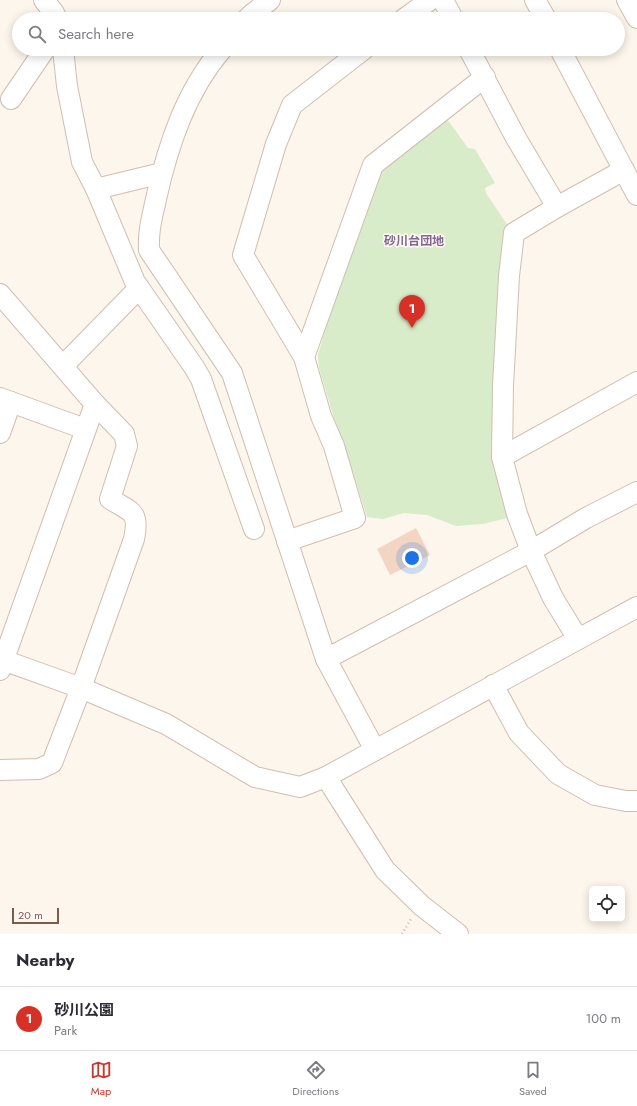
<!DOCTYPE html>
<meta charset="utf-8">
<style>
body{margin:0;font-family:Jost,"Noto Sans JP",sans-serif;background:#f2f2f3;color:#2b2b33}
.controls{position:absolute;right:12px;bottom:12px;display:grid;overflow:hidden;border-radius:6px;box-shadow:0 2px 10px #0003}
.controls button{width:36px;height:36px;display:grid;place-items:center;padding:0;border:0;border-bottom:1px solid #e1e1e2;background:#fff;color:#2b2b33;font:20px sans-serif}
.scale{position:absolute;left:12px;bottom:10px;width:47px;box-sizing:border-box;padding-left:4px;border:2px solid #7a5c4d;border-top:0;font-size:11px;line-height:14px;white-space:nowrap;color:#7a5c4d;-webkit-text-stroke:3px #fffaf3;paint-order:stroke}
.you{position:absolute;left:412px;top:558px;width:14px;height:14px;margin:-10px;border:3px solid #fff;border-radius:50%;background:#1a73e8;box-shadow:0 0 0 6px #1a73e833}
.badge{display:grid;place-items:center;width:26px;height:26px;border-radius:50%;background:#d93025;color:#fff;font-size:13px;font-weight:700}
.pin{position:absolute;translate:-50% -33px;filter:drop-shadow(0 1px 2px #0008)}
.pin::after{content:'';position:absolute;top:21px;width:14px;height:12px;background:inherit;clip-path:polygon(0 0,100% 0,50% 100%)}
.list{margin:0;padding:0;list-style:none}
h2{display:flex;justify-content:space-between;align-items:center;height:52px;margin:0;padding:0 16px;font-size:17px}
h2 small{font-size:13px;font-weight:400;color:#7c7c81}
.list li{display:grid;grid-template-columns:26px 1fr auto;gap:12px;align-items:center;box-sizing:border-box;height:64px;padding:0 16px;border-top:1px solid #e1e1e2}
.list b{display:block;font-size:15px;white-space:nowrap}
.list p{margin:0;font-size:13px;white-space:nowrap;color:#7c7c81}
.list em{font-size:13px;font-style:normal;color:#7c7c81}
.icon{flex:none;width:22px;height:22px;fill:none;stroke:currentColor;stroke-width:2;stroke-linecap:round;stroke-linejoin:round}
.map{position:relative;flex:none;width:637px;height:934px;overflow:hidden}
.search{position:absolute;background:#fff;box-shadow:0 2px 10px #0003;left:12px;right:12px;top:12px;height:44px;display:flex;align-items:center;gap:10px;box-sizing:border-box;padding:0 14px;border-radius:22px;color:#7c7c81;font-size:15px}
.sheet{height:116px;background:#fff}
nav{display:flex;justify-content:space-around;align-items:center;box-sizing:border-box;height:56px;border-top:1px solid #e1e1e2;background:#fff;font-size:11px;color:#7c7c81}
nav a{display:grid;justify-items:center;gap:2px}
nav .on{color:#d93025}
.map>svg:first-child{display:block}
</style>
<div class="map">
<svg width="637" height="934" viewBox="0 0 637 934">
<rect width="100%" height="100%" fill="#fdf6ec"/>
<polygon fill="#d8ecc9" points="444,117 450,123 468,148 475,149 495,183 485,188 486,193 508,226 492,455 511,517 483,524 456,526 427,515 404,513 383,519 367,517 354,475 334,418 319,368 318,355 330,313 377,169"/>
<polygon fill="#f3d5c3" points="416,528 430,555 390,575 377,549"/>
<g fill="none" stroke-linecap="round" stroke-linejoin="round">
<g stroke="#d1beb0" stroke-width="22">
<g id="minor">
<polyline points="44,0 54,13 57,19"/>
<polyline points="443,0 453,19"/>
<polyline points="535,0 546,19"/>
<polyline points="627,0 637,18"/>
<polyline points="247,19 251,15 270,0"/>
<polyline points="404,19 430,0"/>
<polyline points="63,49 67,86 82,162 96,189 162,173"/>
<path d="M222,49C186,91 168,145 156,199C152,218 148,231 149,250L232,373L326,659L375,750"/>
<polyline points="469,49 516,138 557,207"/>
<polyline points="560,49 637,195"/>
<polyline points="11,99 45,49"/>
<polyline points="96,189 135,282 194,367 201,379 254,529"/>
<polyline points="0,294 95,404 0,670"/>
<polyline points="304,357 373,165 485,77"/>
<polyline points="63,366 139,288"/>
<polyline points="0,398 85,429"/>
<polyline points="0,433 11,402"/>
<polyline points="502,457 637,382"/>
<polyline points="287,541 355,518 334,446 321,416 304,357 243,255 276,144 292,105 364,49"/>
<polyline points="578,639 553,598 531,551 517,514 502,457 503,386 509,276 514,233 557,207 624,170"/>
<polyline points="0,659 81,688 166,724 255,777 300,787 326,777 637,607"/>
<polyline points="326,659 531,551 586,518 637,492"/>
<polyline points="493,685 519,733 558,774 595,795 626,801 637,801"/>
<path d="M0,770L39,769L52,763L81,688L134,539C140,511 131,512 110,499L127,446L124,434L95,404"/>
<polyline points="326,777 385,870 422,906 458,934"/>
</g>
</g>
<polyline stroke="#d9b8a5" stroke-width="2.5" stroke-dasharray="1 3" stroke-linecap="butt" points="402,934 411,919"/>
<use href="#minor" stroke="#fff" stroke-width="20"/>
</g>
<g text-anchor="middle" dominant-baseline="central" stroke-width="3" stroke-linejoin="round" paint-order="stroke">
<g font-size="12" font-weight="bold" fill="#846695" stroke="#fffaf3">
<text x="414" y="241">砂川台団地</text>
</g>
</g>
</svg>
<div class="controls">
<button><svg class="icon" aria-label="locate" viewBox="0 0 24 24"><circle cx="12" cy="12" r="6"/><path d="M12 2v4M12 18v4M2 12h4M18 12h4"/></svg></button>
</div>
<div class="scale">20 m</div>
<div class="you"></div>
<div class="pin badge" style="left:412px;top:328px">1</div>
<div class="search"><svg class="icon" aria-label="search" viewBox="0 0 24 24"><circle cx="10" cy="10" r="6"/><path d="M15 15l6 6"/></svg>Search here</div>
</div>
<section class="sheet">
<h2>Nearby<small></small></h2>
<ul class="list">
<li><span class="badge">1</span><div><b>砂川公園</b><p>Park</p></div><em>100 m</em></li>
</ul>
</section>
<nav>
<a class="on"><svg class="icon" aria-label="map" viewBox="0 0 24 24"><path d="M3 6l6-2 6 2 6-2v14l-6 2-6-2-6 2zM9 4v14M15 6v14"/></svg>Map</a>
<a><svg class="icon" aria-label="directions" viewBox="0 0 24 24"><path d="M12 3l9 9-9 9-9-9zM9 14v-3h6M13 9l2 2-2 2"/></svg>Directions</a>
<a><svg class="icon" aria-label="saved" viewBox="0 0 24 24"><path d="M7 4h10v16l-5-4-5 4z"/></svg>Saved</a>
</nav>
